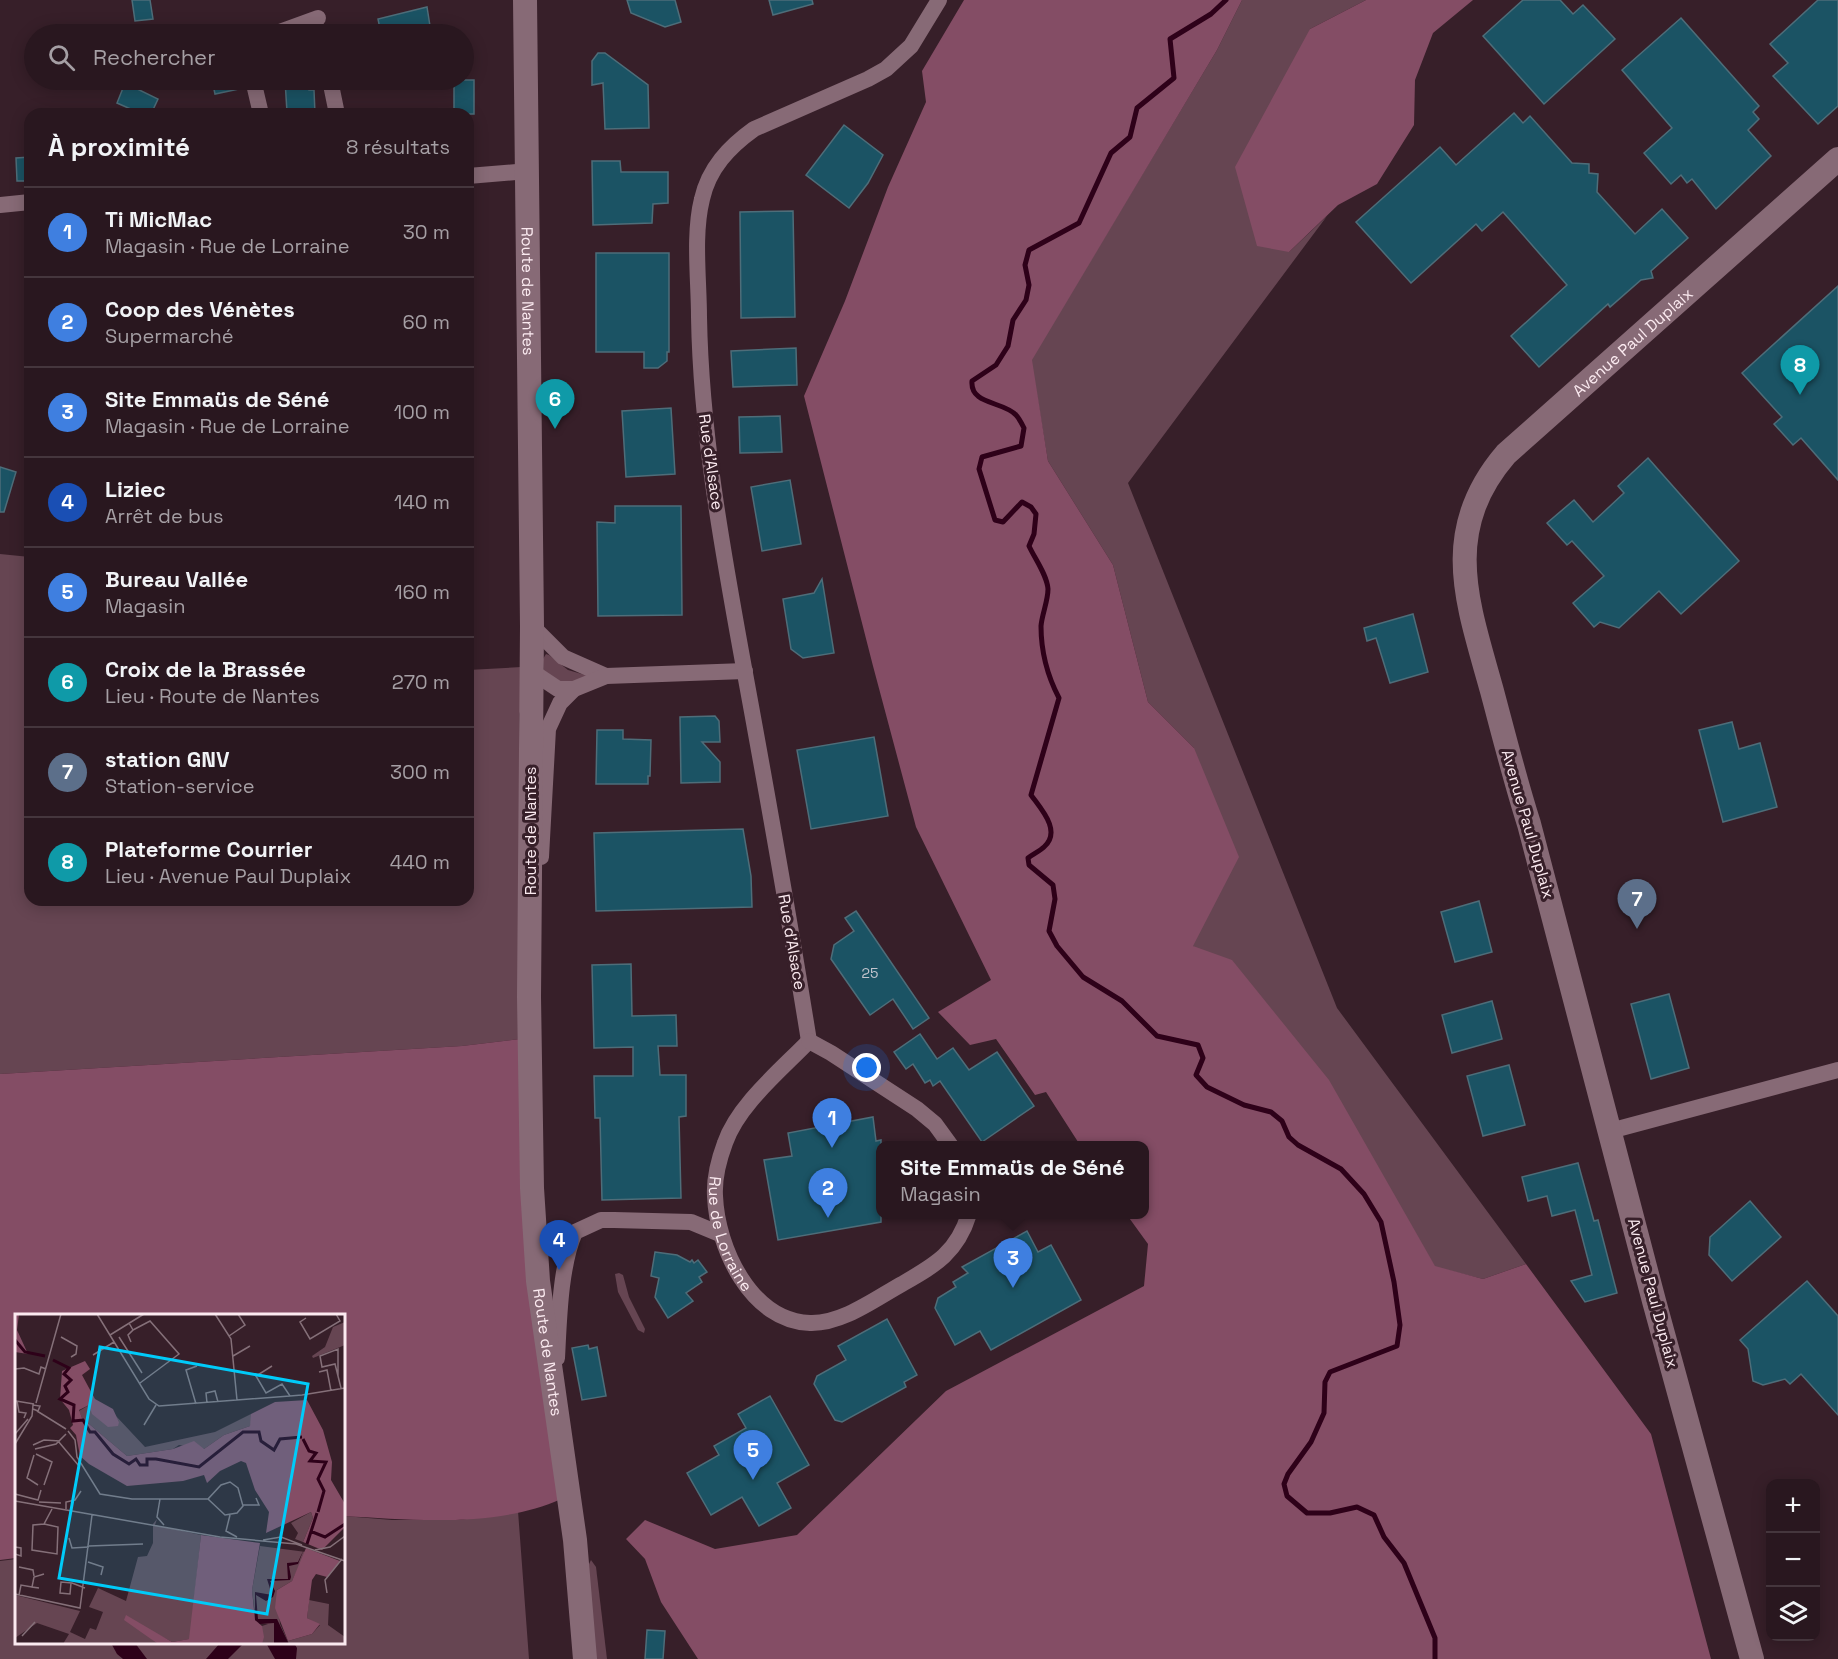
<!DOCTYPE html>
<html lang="fr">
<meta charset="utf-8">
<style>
body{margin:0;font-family:"Space Grotesk",sans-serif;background:#35242c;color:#f1f3f6}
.controls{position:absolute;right:18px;bottom:18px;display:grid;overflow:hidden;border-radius:12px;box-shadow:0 3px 15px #0003}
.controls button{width:54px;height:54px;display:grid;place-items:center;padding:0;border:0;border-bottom:2px solid #45363d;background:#29171f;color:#f1f3f6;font:30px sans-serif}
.you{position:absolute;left:867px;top:1068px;width:21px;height:21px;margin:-15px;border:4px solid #fff;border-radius:50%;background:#1a73e8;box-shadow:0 0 0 9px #1a73e833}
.badge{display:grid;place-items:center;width:39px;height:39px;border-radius:50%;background:#00cbf9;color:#fff;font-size:20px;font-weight:700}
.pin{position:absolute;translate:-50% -50px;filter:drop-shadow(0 2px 3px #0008)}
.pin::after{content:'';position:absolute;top:32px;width:21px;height:18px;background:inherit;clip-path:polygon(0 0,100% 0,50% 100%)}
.popup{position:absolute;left:876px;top:1141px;width:273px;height:78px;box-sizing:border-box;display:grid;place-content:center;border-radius:12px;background:#29171f;filter:drop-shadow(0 2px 4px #0005);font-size:20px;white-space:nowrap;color:#a59fa4}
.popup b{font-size:22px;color:#f1f3f6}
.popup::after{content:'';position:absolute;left:50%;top:100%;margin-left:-12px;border:12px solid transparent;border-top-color:#29171f}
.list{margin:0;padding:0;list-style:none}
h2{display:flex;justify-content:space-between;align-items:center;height:78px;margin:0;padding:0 24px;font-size:26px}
h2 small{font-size:20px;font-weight:400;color:#a59fa4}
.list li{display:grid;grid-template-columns:39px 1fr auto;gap:18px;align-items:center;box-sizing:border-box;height:90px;padding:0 24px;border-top:2px solid #45363d}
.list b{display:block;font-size:22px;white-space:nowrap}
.list p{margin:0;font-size:20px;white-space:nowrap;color:#a59fa4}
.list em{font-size:20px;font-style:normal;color:#a59fa4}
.icon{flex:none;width:33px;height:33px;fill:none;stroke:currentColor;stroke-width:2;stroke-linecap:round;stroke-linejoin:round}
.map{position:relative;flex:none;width:1838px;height:1659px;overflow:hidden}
.search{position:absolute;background:#29171f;box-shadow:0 3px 15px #0003;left:24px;top:24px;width:450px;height:66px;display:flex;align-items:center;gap:15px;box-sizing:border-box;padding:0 21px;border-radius:33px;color:#a59fa4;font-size:22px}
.panel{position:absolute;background:#29171f;box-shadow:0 3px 15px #0003;left:24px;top:108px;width:450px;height:798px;border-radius:18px}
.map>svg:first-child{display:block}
</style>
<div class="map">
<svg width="1838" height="1659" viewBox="0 0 1838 1659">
<rect width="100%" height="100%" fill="#371f29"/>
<g fill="#664552">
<polygon points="1242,0 1366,0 1310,29 1289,252 1327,216 1128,483 1337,1008 1526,1264 1483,1279 1435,1267 1390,1189 1193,946 1194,748 1148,702 1113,565 1048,461 1031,360 1217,50"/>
<polygon points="0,554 30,557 30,900 468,900 468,670 539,666 519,714 520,1039 462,1046 0,1074"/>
<polygon points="546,654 549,655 568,670 592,677 560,684 544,673 543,659"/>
<polygon points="619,1273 623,1275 629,1297 645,1329 644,1333 638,1330 618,1292 615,1274"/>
<polygon points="518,1511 529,1659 0,1659 0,1561 16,1559 16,1642 344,1642 344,1516 392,1520 460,1520"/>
<polygon points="591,1560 596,1567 607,1659 592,1659 587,1568"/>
</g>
<g fill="#844d65">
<polygon points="964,0 1242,0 1217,50 1032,360 1048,461 1113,565 1148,702 1194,748 1239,857 1193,946 1232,960 1329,1080 1435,1266 1483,1279 1526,1264 1651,1434 1711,1659 698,1659 661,1602 645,1559 626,1539 645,1520 715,1549 797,1535 946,1391 1144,1286 1148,1244 1127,1215 1145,1214 1145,1146 1080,1145 1046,1092 1035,1095 996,1039 970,1045 938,1012 991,980 916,827 873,666 804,396 845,301 888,187 926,102 922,71"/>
<polygon points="1366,0 1473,0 1433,33 1415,80 1414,125 1377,184 1338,205 1289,252 1257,246 1235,167 1310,29"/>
<path d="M520,1039L561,1499C497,1528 412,1520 344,1516V1316H16V1558L0,1560V1074L462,1046Z"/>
</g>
<g fill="#2e0119">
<polygon points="111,1643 135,1643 147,1659 123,1659 117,1654"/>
<polygon points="220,1643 220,1642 244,1643 228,1659 206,1659"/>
<polygon points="266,1643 294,1643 297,1648 296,1659 275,1659"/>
</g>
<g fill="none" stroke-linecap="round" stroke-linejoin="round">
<path stroke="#2e0119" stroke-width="5" d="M1226,0L1211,14L1170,39L1174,78L1137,108L1130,137L1111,153L1079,223L1029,250L1025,265L1029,285L1026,300L1013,320L1008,346L996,365L972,381C970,405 1003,401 1016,415C1019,418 1022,424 1024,428L1021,446L982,457L979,469L995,520L1003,522L1022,502L1031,507L1036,514L1034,534L1029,546C1035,559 1047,575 1048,589C1048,601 1042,614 1041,626C1041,651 1048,677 1059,698L1031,795C1041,809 1062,831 1044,847C1040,851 1033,854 1028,858L1029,865L1053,885L1055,899L1049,931L1057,946L1083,977L1122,1001L1157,1036L1198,1045L1203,1058L1196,1075L1207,1087L1244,1105L1271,1112L1282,1121L1289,1137L1298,1145L1341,1169L1364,1194L1381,1222L1394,1282L1400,1325L1397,1346L1330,1372L1325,1382L1324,1413L1311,1442L1288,1474L1284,1484L1287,1496L1307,1513H1330L1357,1507L1374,1515L1384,1537L1404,1563L1435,1638V1659"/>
</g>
<g fill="#1b5364" stroke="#4e6d79" stroke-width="1.5">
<polygon points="132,0 150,0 153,19 135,21"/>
<polygon points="627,0 675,0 681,22 665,27 631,13"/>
<polygon points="769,0 812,0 813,4 773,15"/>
<polygon points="1523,0 1560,0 1573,14 1583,5 1615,39 1544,104 1483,36"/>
<polygon points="1818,0 1838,0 1838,106 1818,124 1773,76 1788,63 1770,44"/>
<polygon points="427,7 430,26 399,34 381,34 378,19"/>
<polygon points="1681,18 1759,106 1753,112 1759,119 1748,130 1771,156 1716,209 1692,179 1687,183 1681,175 1671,184 1644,153 1672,128 1622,70"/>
<polygon points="598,53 605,53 648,85 649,128 605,129 603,83 592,85 592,61"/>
<polygon points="212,80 243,80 244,88 215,94"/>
<polygon points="285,80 308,80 309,90 314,90 315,114 287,112"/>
<rect x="454" y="80" width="20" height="34"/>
<polygon points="125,83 158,99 151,114 142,114 117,103"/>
<polygon points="1514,113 1523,123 1530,116 1572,163 1589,164 1589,173 1598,174 1597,192 1635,234 1662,209 1688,238 1651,271 1653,278 1641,280 1610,307 1608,304 1539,367 1511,336 1567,285 1503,212 1482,231 1476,224 1411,283 1356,222 1440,147 1456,165"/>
<polygon points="844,125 883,155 868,183 849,208 806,175"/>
<polygon points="30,157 30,181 17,181 16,158"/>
<polygon points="592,161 620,161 621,172 668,172 668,203 653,204 652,223 593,225"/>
<polygon points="793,211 795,317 741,318 740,212"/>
<polygon points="596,253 669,253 669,352 667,352 667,361 658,368 644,368 644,352 596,352"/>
<polygon points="1838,286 1838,480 1801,438 1793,445 1774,424 1782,417 1742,373"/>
<polygon points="796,348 797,385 733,387 731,351"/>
<polygon points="671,408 675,474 626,477 622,411"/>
<polygon points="780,416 782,452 740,453 739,417"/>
<polygon points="1648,458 1739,561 1681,614 1659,591 1619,628 1600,622 1594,627 1573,603 1604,576 1572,541 1567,545 1547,523 1574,500 1593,522 1624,493 1618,486"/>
<polygon points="0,467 16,472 4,512 0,512"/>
<polygon points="790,480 801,544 762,551 751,487"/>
<polygon points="615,506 681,506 682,615 598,616 597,522 615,523"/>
<polygon points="822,579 834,653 803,658 791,649 783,599 814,593"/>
<polygon points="1413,614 1428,672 1390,683 1376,638 1367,641 1364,628"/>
<polygon points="715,716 719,721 720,742 702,742 720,762 720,782 681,783 680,717"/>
<polygon points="1732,722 1739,749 1760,743 1777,807 1723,822 1699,730"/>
<polygon points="597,730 623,730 623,739 651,740 650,776 648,776 648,784 596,784"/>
<polygon points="874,737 888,816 811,829 797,750"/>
<polygon points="743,829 751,876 752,907 596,911 594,833"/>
<polygon points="1479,901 1492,952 1455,962 1441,912"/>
<polygon points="856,911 929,1018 913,1029 893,999 870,1015 831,959 834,945 854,931 845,918"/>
<polygon points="631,964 632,1016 676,1015 677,1046 658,1046 660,1075 686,1075 686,1116 679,1117 681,1198 602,1200 600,1118 595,1118 594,1076 633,1076 633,1047 594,1048 592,965"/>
<polygon points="1669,994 1689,1068 1651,1079 1631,1004"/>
<polygon points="1492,1001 1502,1039 1452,1053 1442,1015"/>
<polygon points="920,1034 937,1059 953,1048 969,1070 997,1052 1034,1106 982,1142 940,1081 933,1086 930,1080 925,1083 913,1064 906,1069 894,1052"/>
<polygon points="1509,1065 1525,1125 1483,1136 1467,1076"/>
<polygon points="873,1117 876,1141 881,1140 881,1222 778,1240 764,1160 792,1156 788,1133"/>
<polygon points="1578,1163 1594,1221 1598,1220 1617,1293 1585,1302 1571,1281 1592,1275 1575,1210 1552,1216 1547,1196 1528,1201 1522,1177"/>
<polygon points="1750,1201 1781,1237 1732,1281 1709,1255 1710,1237"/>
<polygon points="1027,1231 1038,1252 1051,1245 1081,1300 991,1350 980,1331 955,1345 935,1308 938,1298 956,1287 953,1282 968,1273 962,1267"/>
<polygon points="655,1252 677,1255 690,1262 692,1260 694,1263 698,1260 707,1272 699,1277 702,1282 686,1293 693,1301 668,1318 655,1297 659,1278 651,1276"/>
<polygon points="1807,1281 1838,1316 1838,1415 1801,1374 1790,1384 1785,1379 1763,1385 1753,1381 1748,1349 1740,1340"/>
<polygon points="887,1319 917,1375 904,1382 906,1387 842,1422 835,1420 814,1384 817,1376 846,1360 838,1346"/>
<polygon points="588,1345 589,1349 597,1347 606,1396 582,1400 572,1348"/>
<polygon points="770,1396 809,1465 777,1483 791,1508 759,1526 742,1497 711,1515 687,1473 719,1455 714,1446 746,1428 738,1414"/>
<polygon points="647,1630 665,1631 663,1659 645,1659"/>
</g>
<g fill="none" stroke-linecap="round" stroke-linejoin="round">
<g stroke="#876a76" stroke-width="16">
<polyline points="274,34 318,18"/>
<polyline points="253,80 261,114"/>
<polyline points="330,80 337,114"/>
<polyline points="468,176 528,171"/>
<polyline points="0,205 30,202"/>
<polyline points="532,626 563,657 606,676"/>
<polyline points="531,671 558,689 574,689"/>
<polyline points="541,857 548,729 560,703 574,689 606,676 745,671"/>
<path d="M809,1041C789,917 767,793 744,668C723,552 701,435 699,317C699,280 693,235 702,199C709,168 729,147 754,129L868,79L886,69L911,46L939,0"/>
<path id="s1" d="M809,1041C781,1070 738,1105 725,1143C719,1159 714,1178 715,1196C717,1248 751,1321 810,1323C842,1324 875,1299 902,1284C935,1265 957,1253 969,1214"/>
<polyline points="809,1041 831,1053 917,1109 935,1124 951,1146"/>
<polyline points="1610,1131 1838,1070"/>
<path d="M557,1358C559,1321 560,1266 575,1232L601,1220H614L691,1222L720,1234"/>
</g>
<g stroke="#876a76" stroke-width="24">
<path id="s2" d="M525,0L532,626L529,997L532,1188L538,1281L575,1540L585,1659"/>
<path id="s3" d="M1752,1659L1654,1301L1529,824C1515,780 1504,736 1492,691C1468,604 1439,532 1506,454L1838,159"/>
</g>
</g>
<g text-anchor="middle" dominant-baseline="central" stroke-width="6" stroke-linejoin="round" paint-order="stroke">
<g font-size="14" fill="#c3c4cd">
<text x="870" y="973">25</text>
</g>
<g font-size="16" fill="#fbeaf0" stroke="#371f29">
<text stroke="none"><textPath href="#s2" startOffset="291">Route de Nantes</textPath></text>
<text stroke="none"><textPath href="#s3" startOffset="1422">Avenue Paul Duplaix</textPath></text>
<text transform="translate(711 462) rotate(82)">Rue d'Alsace</text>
<text transform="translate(1528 824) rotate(74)">Avenue Paul Duplaix</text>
<text transform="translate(530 831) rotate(-90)">Route de Nantes</text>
<text transform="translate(792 942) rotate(80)">Rue d'Alsace</text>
<text stroke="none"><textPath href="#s1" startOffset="228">Rue de Lorraine</textPath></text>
<text transform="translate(1653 1293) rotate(75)">Avenue Paul Duplaix</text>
<text stroke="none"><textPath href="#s2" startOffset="1353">Route de Nantes</textPath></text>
</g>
</g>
<g transform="translate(15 1314)">
<rect width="330" height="330" fill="#371f29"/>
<path d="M330,8V31L298,44L297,42L310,33L318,13ZM74,91L104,108L101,102L130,133L200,118L236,100L237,106L235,112L209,121L189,135L164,131L158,135L112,142L67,104L64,97ZM296,198L298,204L288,228L280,225L283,219L276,209ZM142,205L140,211L186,221L175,325L157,328L110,303L143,330H48L54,320L22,309L0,324V281L65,297L55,318L70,325L75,314L81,316L88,298L74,293L83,274L111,287L123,243L132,242L138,229V210ZM245,232L291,238L277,267L262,276L265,310L273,327L297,320L305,311L292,304L294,286L314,290L313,311L330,323V330H247V312L253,310L241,309L237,276Z" fill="#664552"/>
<path d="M0,0H4L2,16L13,40L0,38ZM70,47L75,55L67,61L80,85L98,95L104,108L103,112L93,113L77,100L74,91L64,96L67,104L112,142L158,135L179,127L189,135L209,121L235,112L236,100L260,88L292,86L308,116L317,148L316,166L330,190V213L307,236L288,228L298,204L296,198L251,219L254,198L240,176L231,149L226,147L205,157L192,169L189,161L168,167L112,172L74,150L65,142L61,121L55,114L58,111L54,96L45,85L47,57ZM186,221L245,229L237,276L240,306L247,312L249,323L247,330H143L109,306L111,301L157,328L174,325ZM291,234L325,247L312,263L301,260L297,266L292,304L305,310L297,320L273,327L260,294L262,276L277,267Z" fill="#844d65"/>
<path d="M289,235L283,250L274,252L276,263L275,266L255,267L260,277L258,283L251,287L241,281L243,305H262L274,330H259V309L245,310L240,306V278L257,281L252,265H273L272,249L283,248Z" fill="#2e0119"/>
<path fill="none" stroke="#2e0119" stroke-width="3" d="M0,26L10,38L30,42M38,46L54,54L49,60L56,66L50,72L53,78L45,85L59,91L58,107L68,106L75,118H80L98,140L114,150L121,145L125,151H132V145H141L184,153L228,118H244L246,127L259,136L265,125L287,123M288,125L294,137L301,139L295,147L311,148L303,165L309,177L303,198M295,217L310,223L330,210M292,230L302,199"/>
<path fill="none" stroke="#857079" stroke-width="1.5" d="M82,0L134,85L144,92L275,82M200,0L216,25L222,86M291,4L285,8L295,25L325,7L321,0M114,9L118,16L113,21L116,28M118,16L135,7L164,40L125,69M95,21L129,0M214,22L230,11L223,0M46,23L62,32L61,40L56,43M104,23L127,59M78,41L99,28M218,42L235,32M257,52L241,62L251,79L267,70L275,82L287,81M0,55L9,54L24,60L26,53L31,55M304,58L312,56L316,77M323,62V35L305,42L307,53L320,50L326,74M287,81L330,74M1,87L19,90M2,87L4,98L11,99L9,104M21,89L46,0M192,89L191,79L200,77L203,88M181,90L171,56L182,52M22,97L51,115M129,111L141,91M53,117L60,126L62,143L85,180L117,185H193M0,120L13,105M43,127L64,152M0,130L17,102L18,91L25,92L23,97L18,95M18,131L29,126L45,127M20,135L41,130L51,120M21,140L37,148L29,171M19,141L12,164L23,171M215,168L223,174L228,192L222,199L210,201L193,185L206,171ZM0,180L23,186L26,176M145,185L142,203L149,211M0,187L205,223L281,230L330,247M24,188L46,189M228,191H244L241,184M51,195V188L60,186L66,177M215,201L211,217L222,223M29,210L43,213L42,240L17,236L18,211L29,210L37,195M54,224L57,234L74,233M248,226L266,223L287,231M74,232L128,230M0,233L6,234V242L0,240M300,236L315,233L330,222M73,248L88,253L86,261M4,253L18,256L19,262M56,269L55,280L45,279L46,268L57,269L70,274M24,274L17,273L19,263L29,260M312,279L310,266L327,245M0,280L65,294L77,201M4,281L6,271L17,273M7,322L20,308"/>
<path fill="#00cbf9" fill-opacity="0.15" stroke="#00cbf9" stroke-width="3" d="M85,33L293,70L252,300L44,264Z"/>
<rect width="330" height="330" fill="none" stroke="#fbeaf0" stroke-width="3"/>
</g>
</svg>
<div class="controls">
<button>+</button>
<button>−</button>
<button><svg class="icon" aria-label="layers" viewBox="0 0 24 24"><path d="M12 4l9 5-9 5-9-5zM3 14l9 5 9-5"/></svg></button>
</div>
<div class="you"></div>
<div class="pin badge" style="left:832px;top:1148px;background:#3f7fe0">1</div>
<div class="pin badge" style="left:828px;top:1218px;background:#3f7fe0">2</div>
<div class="pin badge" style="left:1013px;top:1288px;background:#3f7fe0">3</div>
<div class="popup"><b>Site Emmaüs de Séné</b>Magasin</div>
<div class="pin badge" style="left:559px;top:1270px;background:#1a4fb4">4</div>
<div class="pin badge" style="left:753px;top:1480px;background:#3f7fe0">5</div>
<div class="pin badge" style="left:555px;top:429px;background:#0f9aa8">6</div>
<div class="pin badge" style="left:1637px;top:929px;background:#5c6f8a">7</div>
<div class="pin badge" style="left:1800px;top:395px;background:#0f9aa8">8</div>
<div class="search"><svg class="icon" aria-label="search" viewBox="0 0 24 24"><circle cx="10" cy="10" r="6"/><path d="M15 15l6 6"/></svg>Rechercher</div>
<section class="panel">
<h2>À proximité<small>8 résultats</small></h2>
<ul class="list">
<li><span class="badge" style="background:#3f7fe0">1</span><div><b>Ti MicMac</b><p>Magasin · Rue de Lorraine</p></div><em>30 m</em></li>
<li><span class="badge" style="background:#3f7fe0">2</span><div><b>Coop des Vénètes</b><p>Supermarché</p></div><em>60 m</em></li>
<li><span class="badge" style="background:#3f7fe0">3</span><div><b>Site Emmaüs de Séné</b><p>Magasin · Rue de Lorraine</p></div><em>100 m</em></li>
<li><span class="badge" style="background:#1a4fb4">4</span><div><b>Liziec</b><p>Arrêt de bus</p></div><em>140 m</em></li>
<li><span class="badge" style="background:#3f7fe0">5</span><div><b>Bureau Vallée</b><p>Magasin</p></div><em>160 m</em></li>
<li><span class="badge" style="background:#0f9aa8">6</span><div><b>Croix de la Brassée</b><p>Lieu · Route de Nantes</p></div><em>270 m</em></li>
<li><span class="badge" style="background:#5c6f8a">7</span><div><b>station GNV</b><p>Station-service</p></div><em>300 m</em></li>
<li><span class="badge" style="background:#0f9aa8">8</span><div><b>Plateforme Courrier</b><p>Lieu · Avenue Paul Duplaix</p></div><em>440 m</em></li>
</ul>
</section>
</div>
